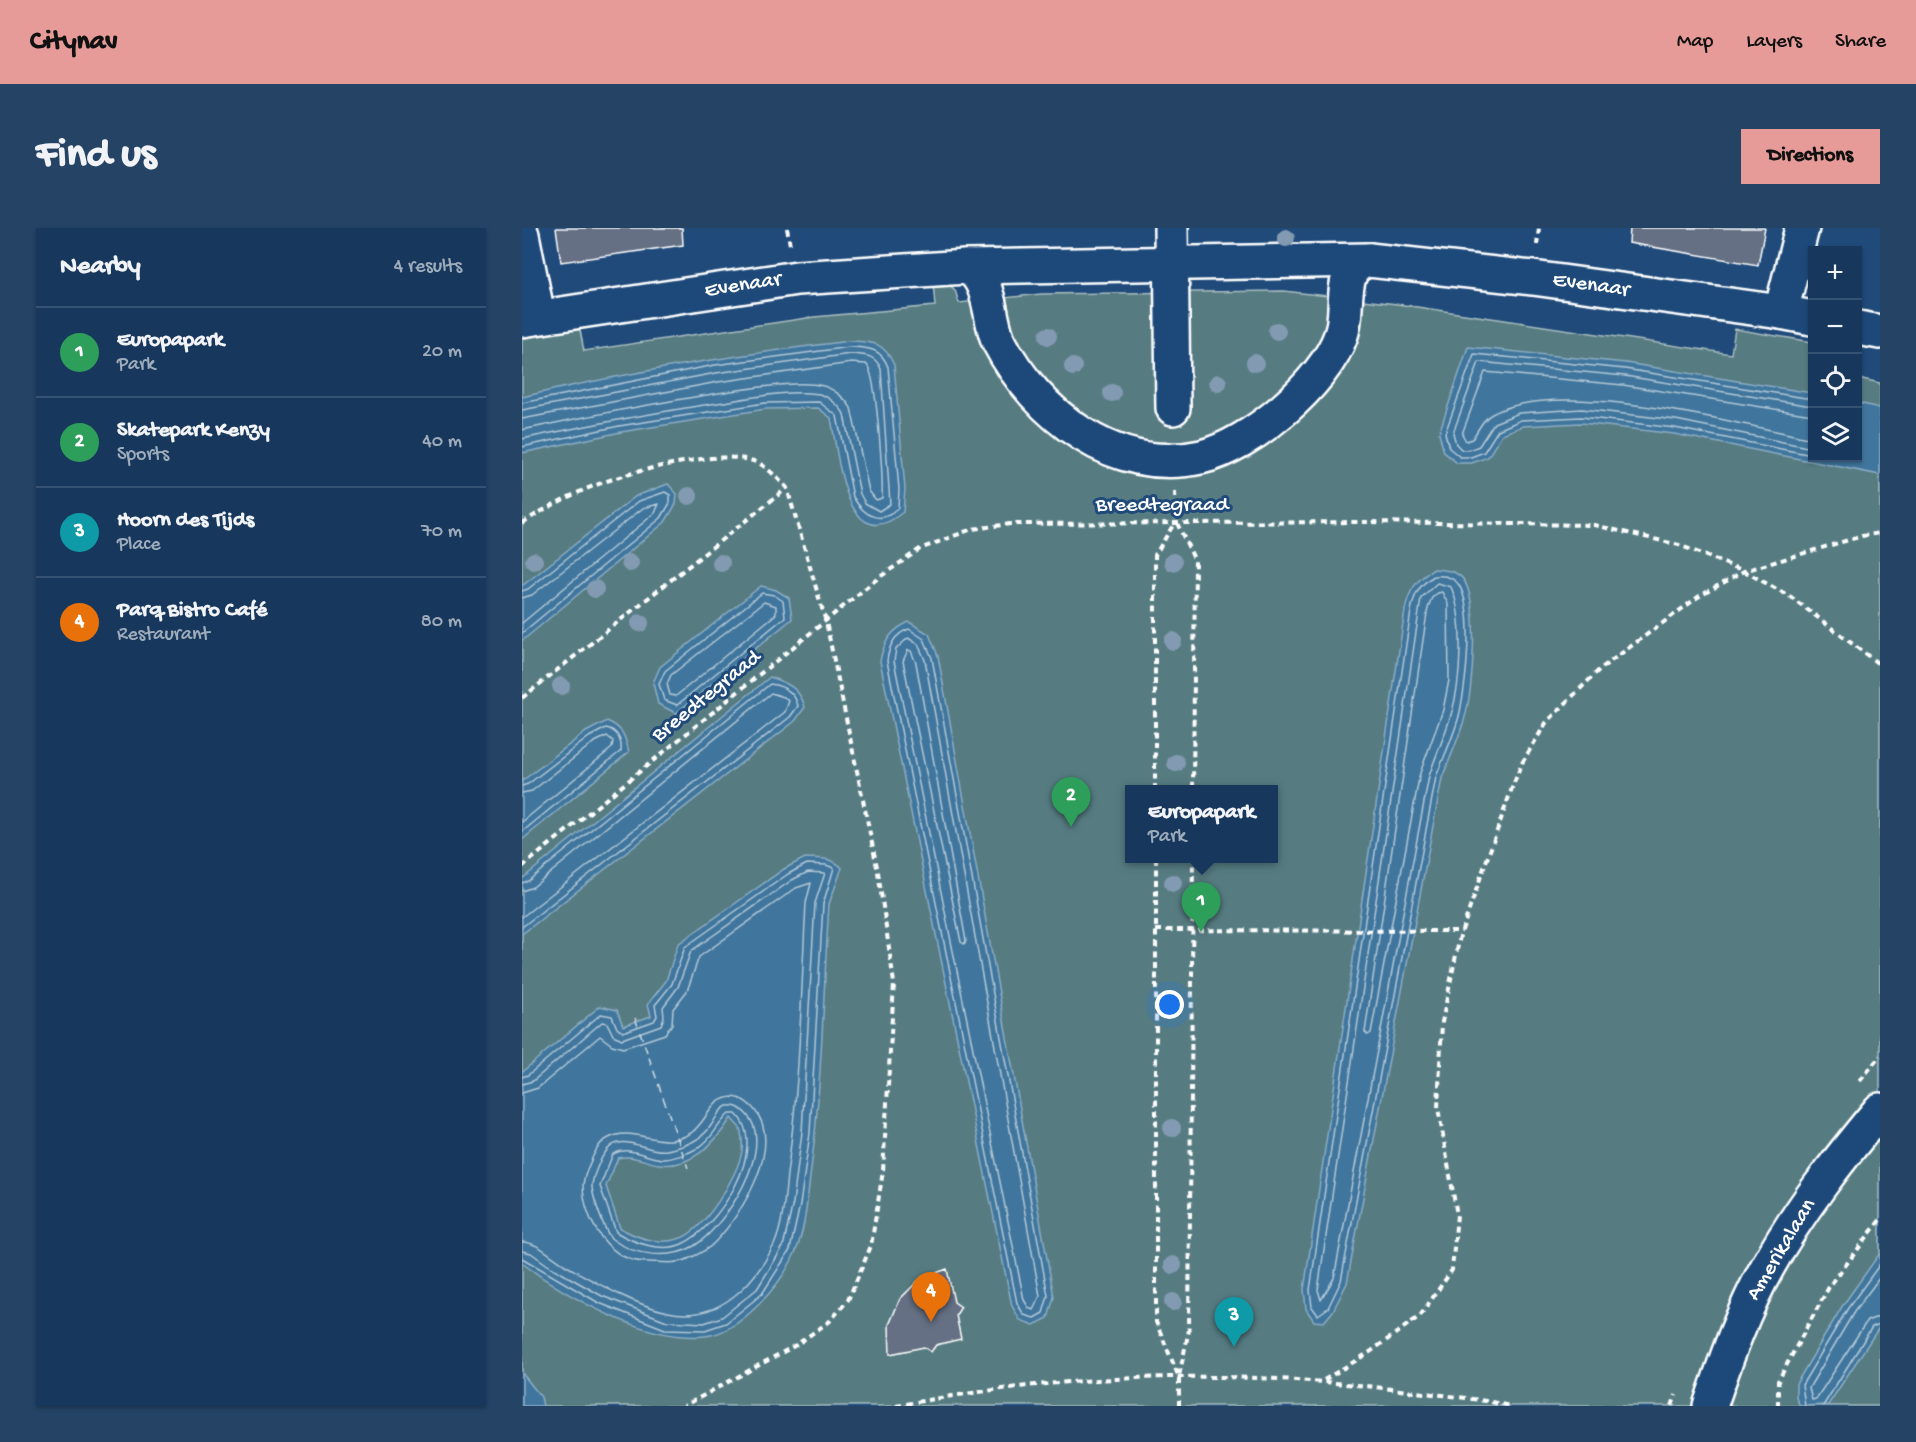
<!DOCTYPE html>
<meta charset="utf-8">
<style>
body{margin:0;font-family:"Gochi Hand",sans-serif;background:#244365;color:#f1f3f6}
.controls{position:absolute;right:18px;top:18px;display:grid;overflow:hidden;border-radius:0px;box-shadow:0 2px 4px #0004}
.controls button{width:54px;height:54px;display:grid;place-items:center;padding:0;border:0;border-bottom:2px solid #365272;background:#17385c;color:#f1f3f6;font:30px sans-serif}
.you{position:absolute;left:648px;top:777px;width:21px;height:21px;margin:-15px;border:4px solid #fff;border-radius:50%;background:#1a73e8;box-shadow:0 0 0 9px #1a73e833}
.badge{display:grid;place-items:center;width:39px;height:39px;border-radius:50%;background:#e69b98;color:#fff;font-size:20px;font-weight:700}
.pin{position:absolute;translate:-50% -50px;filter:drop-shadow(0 2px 3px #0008)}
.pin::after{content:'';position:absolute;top:32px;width:21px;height:18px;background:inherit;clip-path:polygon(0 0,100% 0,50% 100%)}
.popup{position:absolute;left:603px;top:557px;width:153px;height:78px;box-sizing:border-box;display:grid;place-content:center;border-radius:0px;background:#17385c;filter:drop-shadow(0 2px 4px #0005);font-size:20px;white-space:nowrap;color:#9eacbb}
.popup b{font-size:22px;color:#f1f3f6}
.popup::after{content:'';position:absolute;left:50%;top:100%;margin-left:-12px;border:12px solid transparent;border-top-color:#17385c}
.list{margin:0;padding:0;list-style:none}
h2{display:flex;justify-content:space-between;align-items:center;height:78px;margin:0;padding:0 24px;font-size:26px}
h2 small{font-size:20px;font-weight:400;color:#9eacbb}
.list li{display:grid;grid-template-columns:39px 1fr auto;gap:18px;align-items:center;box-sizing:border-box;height:90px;padding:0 24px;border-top:2px solid #365272}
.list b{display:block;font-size:22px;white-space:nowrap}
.list p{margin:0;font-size:20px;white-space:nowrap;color:#9eacbb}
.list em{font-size:20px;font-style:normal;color:#9eacbb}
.icon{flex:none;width:33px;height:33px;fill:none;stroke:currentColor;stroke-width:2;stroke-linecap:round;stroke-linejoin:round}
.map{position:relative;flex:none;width:1358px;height:1178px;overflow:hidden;border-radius:0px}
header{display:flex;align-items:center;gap:36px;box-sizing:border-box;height:84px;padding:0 30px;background:#e69b98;color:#111}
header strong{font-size:28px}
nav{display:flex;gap:33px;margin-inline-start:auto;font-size:21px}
.intro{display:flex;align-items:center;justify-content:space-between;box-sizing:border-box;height:144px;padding:0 36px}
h1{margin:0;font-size:42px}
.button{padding:15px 27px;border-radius:0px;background:#e69b98;color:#111;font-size:21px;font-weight:700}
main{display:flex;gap:36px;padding:0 36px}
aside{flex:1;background:#17385c;border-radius:0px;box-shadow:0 2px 4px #0004}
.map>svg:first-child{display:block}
</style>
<header>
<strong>Citynav</strong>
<nav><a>Map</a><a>Layers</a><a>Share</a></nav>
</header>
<div class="intro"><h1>Find us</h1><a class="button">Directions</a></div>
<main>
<aside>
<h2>Nearby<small>4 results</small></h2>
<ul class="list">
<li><span class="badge" style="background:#2e9e5b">1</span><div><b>Europapark</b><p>Park</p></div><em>20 m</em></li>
<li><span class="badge" style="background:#2e9e5b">2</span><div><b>Skatepark Kenzy</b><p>Sports</p></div><em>40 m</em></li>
<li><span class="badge" style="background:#0f9aa8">3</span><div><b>Hoorn des Tijds</b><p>Place</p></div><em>70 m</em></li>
<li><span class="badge" style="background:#e8710a">4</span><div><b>Parq Bistro Café</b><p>Restaurant</p></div><em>80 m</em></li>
</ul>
</aside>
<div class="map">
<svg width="1358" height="1178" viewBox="0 0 1358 1178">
<rect width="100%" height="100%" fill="#1f4a7a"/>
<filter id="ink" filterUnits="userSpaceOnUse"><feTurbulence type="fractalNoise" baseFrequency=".0167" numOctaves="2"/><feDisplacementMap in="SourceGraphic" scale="12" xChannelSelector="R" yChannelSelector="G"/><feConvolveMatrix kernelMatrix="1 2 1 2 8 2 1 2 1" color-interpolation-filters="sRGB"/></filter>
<g filter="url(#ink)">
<path fill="#577c82" stroke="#abbec0" stroke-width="1.5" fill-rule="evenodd" d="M411,54H424L433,62L437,75L519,66L762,63L875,76L1209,126L1213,101L1290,114V230H1336V150L1358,155V1178H0V108L57,97L62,123L292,89L413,78ZM607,562H751V630H607Z"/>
<g fill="#40769d" stroke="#8cadc4" stroke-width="1.5" fill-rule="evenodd">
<path d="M328,113C352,114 362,114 372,137L383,261L381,284C323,333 316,224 309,190L296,180L244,181L99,204L0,225V169C108,143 218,126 328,113Z"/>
<polygon points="946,119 1104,135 1290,165 1290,230 1336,230 1336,175 1358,180 1358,247 1152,206 1059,195 1001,198 980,206 966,229 950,235 935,235 922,224 917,205"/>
<polygon points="146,256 155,266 154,276 143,294 0,413 0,358 114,268"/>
<path d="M912,341C922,342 934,342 941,351C958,374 951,462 943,489C937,510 928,530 920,550L825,1055L811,1083L802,1094L792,1093L784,1081L782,1062L883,382C887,362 894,352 912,341Z"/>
<polygon points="239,358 254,362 267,370 270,391 154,485 136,476 131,455 138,439"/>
<path d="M387,394L407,406L416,428L532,1069L526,1090L512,1097L498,1092L490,1078L358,433C362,413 369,402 387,394Z"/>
<path d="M248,449C266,456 277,459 283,479L273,493L0,706V651Z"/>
<path d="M85,493C101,500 103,508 107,524L0,612V553L64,504Z"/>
<path d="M283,630C297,631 311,629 320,640L307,676C301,767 300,859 288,949C285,973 283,1003 273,1025C260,1056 218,1105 183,1108C124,1114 46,1070 0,1035V844L78,778L95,782L101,798L129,788L126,776L144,753L156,716L262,641ZM209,890L218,900C220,908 221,915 220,923C216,948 181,1005 156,1011C135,1017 116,1010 98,1000L84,958L96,930C109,926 123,934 137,936C169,941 194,914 209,890Z"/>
<polygon points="1358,1025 1358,1098 1306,1177 1278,1178 1274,1170 1274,1156 1321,1077"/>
<polygon points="0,1145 19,1169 21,1178 0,1178"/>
</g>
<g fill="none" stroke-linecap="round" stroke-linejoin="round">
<g stroke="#b3c8d8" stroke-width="1.5">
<polyline points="1290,171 1103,141 952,126 923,205 927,220 938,229 949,229 962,224 976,202 999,192 1059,189 1153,200 1290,227"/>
<path d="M0,175L193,137L328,119C347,120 359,120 366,139L377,261L376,280C359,298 342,288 331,269L315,188L297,174L243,175L97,198L0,219"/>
<polyline points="1290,178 1103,148 957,134 931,205 934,216 940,222 947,222 957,218 972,195 997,185 1060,181 1154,192 1290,220"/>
<path d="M0,182L194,145L328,126C342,127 353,126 359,141L368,276L357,283L343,275L338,266L322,186C318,178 306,168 297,166C267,162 232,169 202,174C134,184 67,197 0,211"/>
<path d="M1290,187L1101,157L963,144L940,206L944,213L950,211C956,203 960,191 970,186C1039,149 1213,195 1290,211"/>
<path d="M0,191L196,154L329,135L344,136C355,143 361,253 360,270L354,272L347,263L329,180C324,171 311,160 301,158C278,152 233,160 209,163C139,174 69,187 0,202"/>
<path d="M912,348C921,347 931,348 937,357C953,384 944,454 938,484C933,506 922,528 914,549L819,1053L806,1080L796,1087L790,1079L788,1062L889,383C892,366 897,357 912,348Z"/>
<path d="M915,355L929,359C943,390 939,455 929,487C923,507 914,527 907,548L812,1050L799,1072L796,1062L897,384L899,370Z"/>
<polyline points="0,363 6,361 117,273 143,264 148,267 148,275 139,290 0,405"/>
<path d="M920,364L926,376L927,452L921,482L898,545L849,805L846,807L843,804L905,385C907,376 909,365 920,364Z"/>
<polygon points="240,365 252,367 261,373 263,389 155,477 142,472 137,456 143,443"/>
<polyline points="0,370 10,367 121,280 137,276 133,285 0,395"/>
<polygon points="242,374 254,378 254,386 154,468 148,467 145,456 149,447"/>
<path d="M387,401L402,411L410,430L526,1068L521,1085L512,1090L502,1087L495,1075L365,433C367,418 372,406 387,401Z"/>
<polygon points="386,410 396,416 403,432 518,1068 511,1082 507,1080 502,1072 372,433 374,421"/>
<polygon points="386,422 389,423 394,435 444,713 442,716 439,714 381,433"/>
<path d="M0,558L6,556L67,509L84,500C95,502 100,512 99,523L0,604"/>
<polyline points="0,565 10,563 71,515 85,508 91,513 90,520 0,594"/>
<path d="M0,655L6,653L248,456C262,458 273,464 276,478L268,489L0,699"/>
<polyline points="0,663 11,659 249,465 262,469 267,473 263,484 0,689"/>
<polyline points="0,849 6,847 79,786 90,788 95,800 101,804 132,793 135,788 133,777 150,756 163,719 266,646 285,636 304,637 312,640 301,676 288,905 278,977 268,1022 240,1066 204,1095 183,1102 143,1101 77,1075 0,1030"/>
<polyline points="0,856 11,853 80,794 85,795 91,807 100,811 139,797 142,789 141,779 156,759 169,723 270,652 286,644 303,645 293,675 280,904 271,975 261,1019 235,1061 200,1089 182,1095 145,1093 80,1068 27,1038 9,1025 0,1023"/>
<path d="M0,865L16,860L78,808L90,817L101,820L143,806L150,796L151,781L165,763L177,729L274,660L289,655L284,675C279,765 278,857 265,946C263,968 261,997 252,1017C231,1058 195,1095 146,1084C110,1076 75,1055 43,1037C29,1029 16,1014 0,1014"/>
<path d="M212,869C220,870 225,874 231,880C264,916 220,986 193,1014C187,1021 175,1027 166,1031C155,1037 138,1034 126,1034C88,1035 62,993 61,958C61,949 67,937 71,928C75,921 78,914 85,911C113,895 138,925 169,905C186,893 188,869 212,869Z"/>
<path d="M205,878C214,877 219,880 225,887C255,920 202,1000 172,1018C148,1032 112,1028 90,1011C83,1005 69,965 70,956C72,945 78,931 85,922C100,903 127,926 145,922C161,919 179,912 188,899C194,891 196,882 205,878Z"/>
<path d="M207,886H214C248,920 196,1000 160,1016C140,1025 112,1015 94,1004L78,958L91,926C108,917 123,930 141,931C151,931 167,925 176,920C191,911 195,896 207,886Z"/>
<polyline points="1358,1049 1332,1084 1287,1160 1290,1172 1294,1171 1345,1093 1358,1088"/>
<polyline points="1283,1178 1280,1157 1326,1080 1358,1036"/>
<polyline points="1301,1178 1350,1099 1358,1096"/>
</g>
<polyline stroke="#cfdde6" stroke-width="1.5" stroke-dasharray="8 6" stroke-linecap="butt" points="113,790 166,940"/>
</g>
<g fill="#657084" stroke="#fff" stroke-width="1.5">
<polygon points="34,0 160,0 161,17 39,34"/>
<polygon points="1108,0 1243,0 1236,37 1107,15"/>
<polygon points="425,1041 432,1074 439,1079 434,1087 439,1111 414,1117 409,1124 402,1119 368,1126 367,1097 378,1071 398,1051"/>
</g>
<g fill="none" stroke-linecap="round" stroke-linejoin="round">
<g stroke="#fff" stroke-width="38">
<g id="street">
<polyline points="649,0 651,180"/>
<polyline points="0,7 16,88"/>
<polyline points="444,39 847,32"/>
<polyline points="1259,84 1280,0"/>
<path d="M0,92L275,50L444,39C470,49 466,92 477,114C515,187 593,248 679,229C728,218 803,155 819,107C826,88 820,62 829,44C833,37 839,34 847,32L1011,50L1259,84L1290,90"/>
<polyline points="1336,100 1358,104"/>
</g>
</g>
<g stroke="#fff" stroke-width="38">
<path id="secondary" d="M1188,1178C1204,1131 1221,1082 1246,1038C1277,982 1317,931 1358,882"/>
</g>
<g stroke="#fff" stroke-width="4" stroke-dasharray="6 4.5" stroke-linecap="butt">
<polyline points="265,0 268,17"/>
<polyline points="1015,17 1017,0"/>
<polyline points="653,264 654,293 673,333 671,562"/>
<path d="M0,295C54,261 98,245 161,234C184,230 212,226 234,234C246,239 256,251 265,260L304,394L356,644L372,755L361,943L349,1018L326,1072L308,1093L274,1117L162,1178"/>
<polyline points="0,470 265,260"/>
<polyline points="633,562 633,327 653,294"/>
<polyline points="634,630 634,1094 656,1147"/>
<polyline points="0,639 355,351 398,321 450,301 488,296 843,294 1072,297 1157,317 1222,343 1269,369 1358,437"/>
<polyline points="634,702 940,703"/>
<polyline points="1338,853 1358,828"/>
<polyline points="802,1152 848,1124 898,1088 930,1042 935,987 916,880 920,794 938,708 990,560 1000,535 1024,495 1078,441 1176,369 1222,343 1340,308 1358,305"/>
<path d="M374,1178C542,1145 715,1140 885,1163C919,1167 954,1170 988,1178"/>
<polyline points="657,1178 657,1148 667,1102 671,630"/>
<polyline points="1150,1178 1154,1167"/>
<polyline points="1256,1178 1256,1153 1279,1110 1307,1059 1358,992"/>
</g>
<use href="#street" stroke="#1f4a7a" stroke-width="33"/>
<use href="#secondary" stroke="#1f4a7a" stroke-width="33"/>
</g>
<g fill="#839bb2">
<circle cx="764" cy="10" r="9"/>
<circle cx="755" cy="103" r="9"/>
<circle cx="526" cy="108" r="9"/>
<circle cx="733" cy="135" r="9"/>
<circle cx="551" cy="139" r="9"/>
<circle cx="696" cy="155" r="9"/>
<circle cx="590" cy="165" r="9"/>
<circle cx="167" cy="268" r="9"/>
<circle cx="12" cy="333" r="9"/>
<circle cx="651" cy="334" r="9"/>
<circle cx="108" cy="335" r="9"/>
<circle cx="199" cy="335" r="9"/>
<circle cx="73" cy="361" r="9"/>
<circle cx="118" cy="395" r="9"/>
<circle cx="651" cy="413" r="9"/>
<circle cx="39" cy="458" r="9"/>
<circle cx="654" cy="535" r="9"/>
<circle cx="651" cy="655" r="9"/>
<circle cx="650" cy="900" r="9"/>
<circle cx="651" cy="1037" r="9"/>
<circle cx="651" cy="1074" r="9"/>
</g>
</g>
<g text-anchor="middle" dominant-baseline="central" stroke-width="6" stroke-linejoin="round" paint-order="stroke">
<g font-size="22" fill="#fff" stroke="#1f4a7a">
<text transform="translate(221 58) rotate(-9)">Evenaar</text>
<text transform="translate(1069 58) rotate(8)">Evenaar</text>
<text x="640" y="278">Breedtegraad</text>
<text transform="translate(185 469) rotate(-39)">Breedtegraad</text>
<text transform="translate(1260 1022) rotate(-59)">Amerikalaan</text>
</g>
</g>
</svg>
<div class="controls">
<button>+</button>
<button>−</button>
<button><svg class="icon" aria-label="locate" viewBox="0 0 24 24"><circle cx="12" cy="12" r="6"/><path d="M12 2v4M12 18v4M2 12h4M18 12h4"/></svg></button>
<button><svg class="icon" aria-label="layers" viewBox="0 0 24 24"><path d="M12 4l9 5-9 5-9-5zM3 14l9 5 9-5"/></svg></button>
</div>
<div class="you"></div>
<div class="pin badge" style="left:679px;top:704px;background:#2e9e5b">1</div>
<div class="popup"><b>Europapark</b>Park</div>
<div class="pin badge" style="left:549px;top:599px;background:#2e9e5b">2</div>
<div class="pin badge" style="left:712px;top:1119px;background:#0f9aa8">3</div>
<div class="pin badge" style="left:409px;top:1094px;background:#e8710a">4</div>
</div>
</main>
